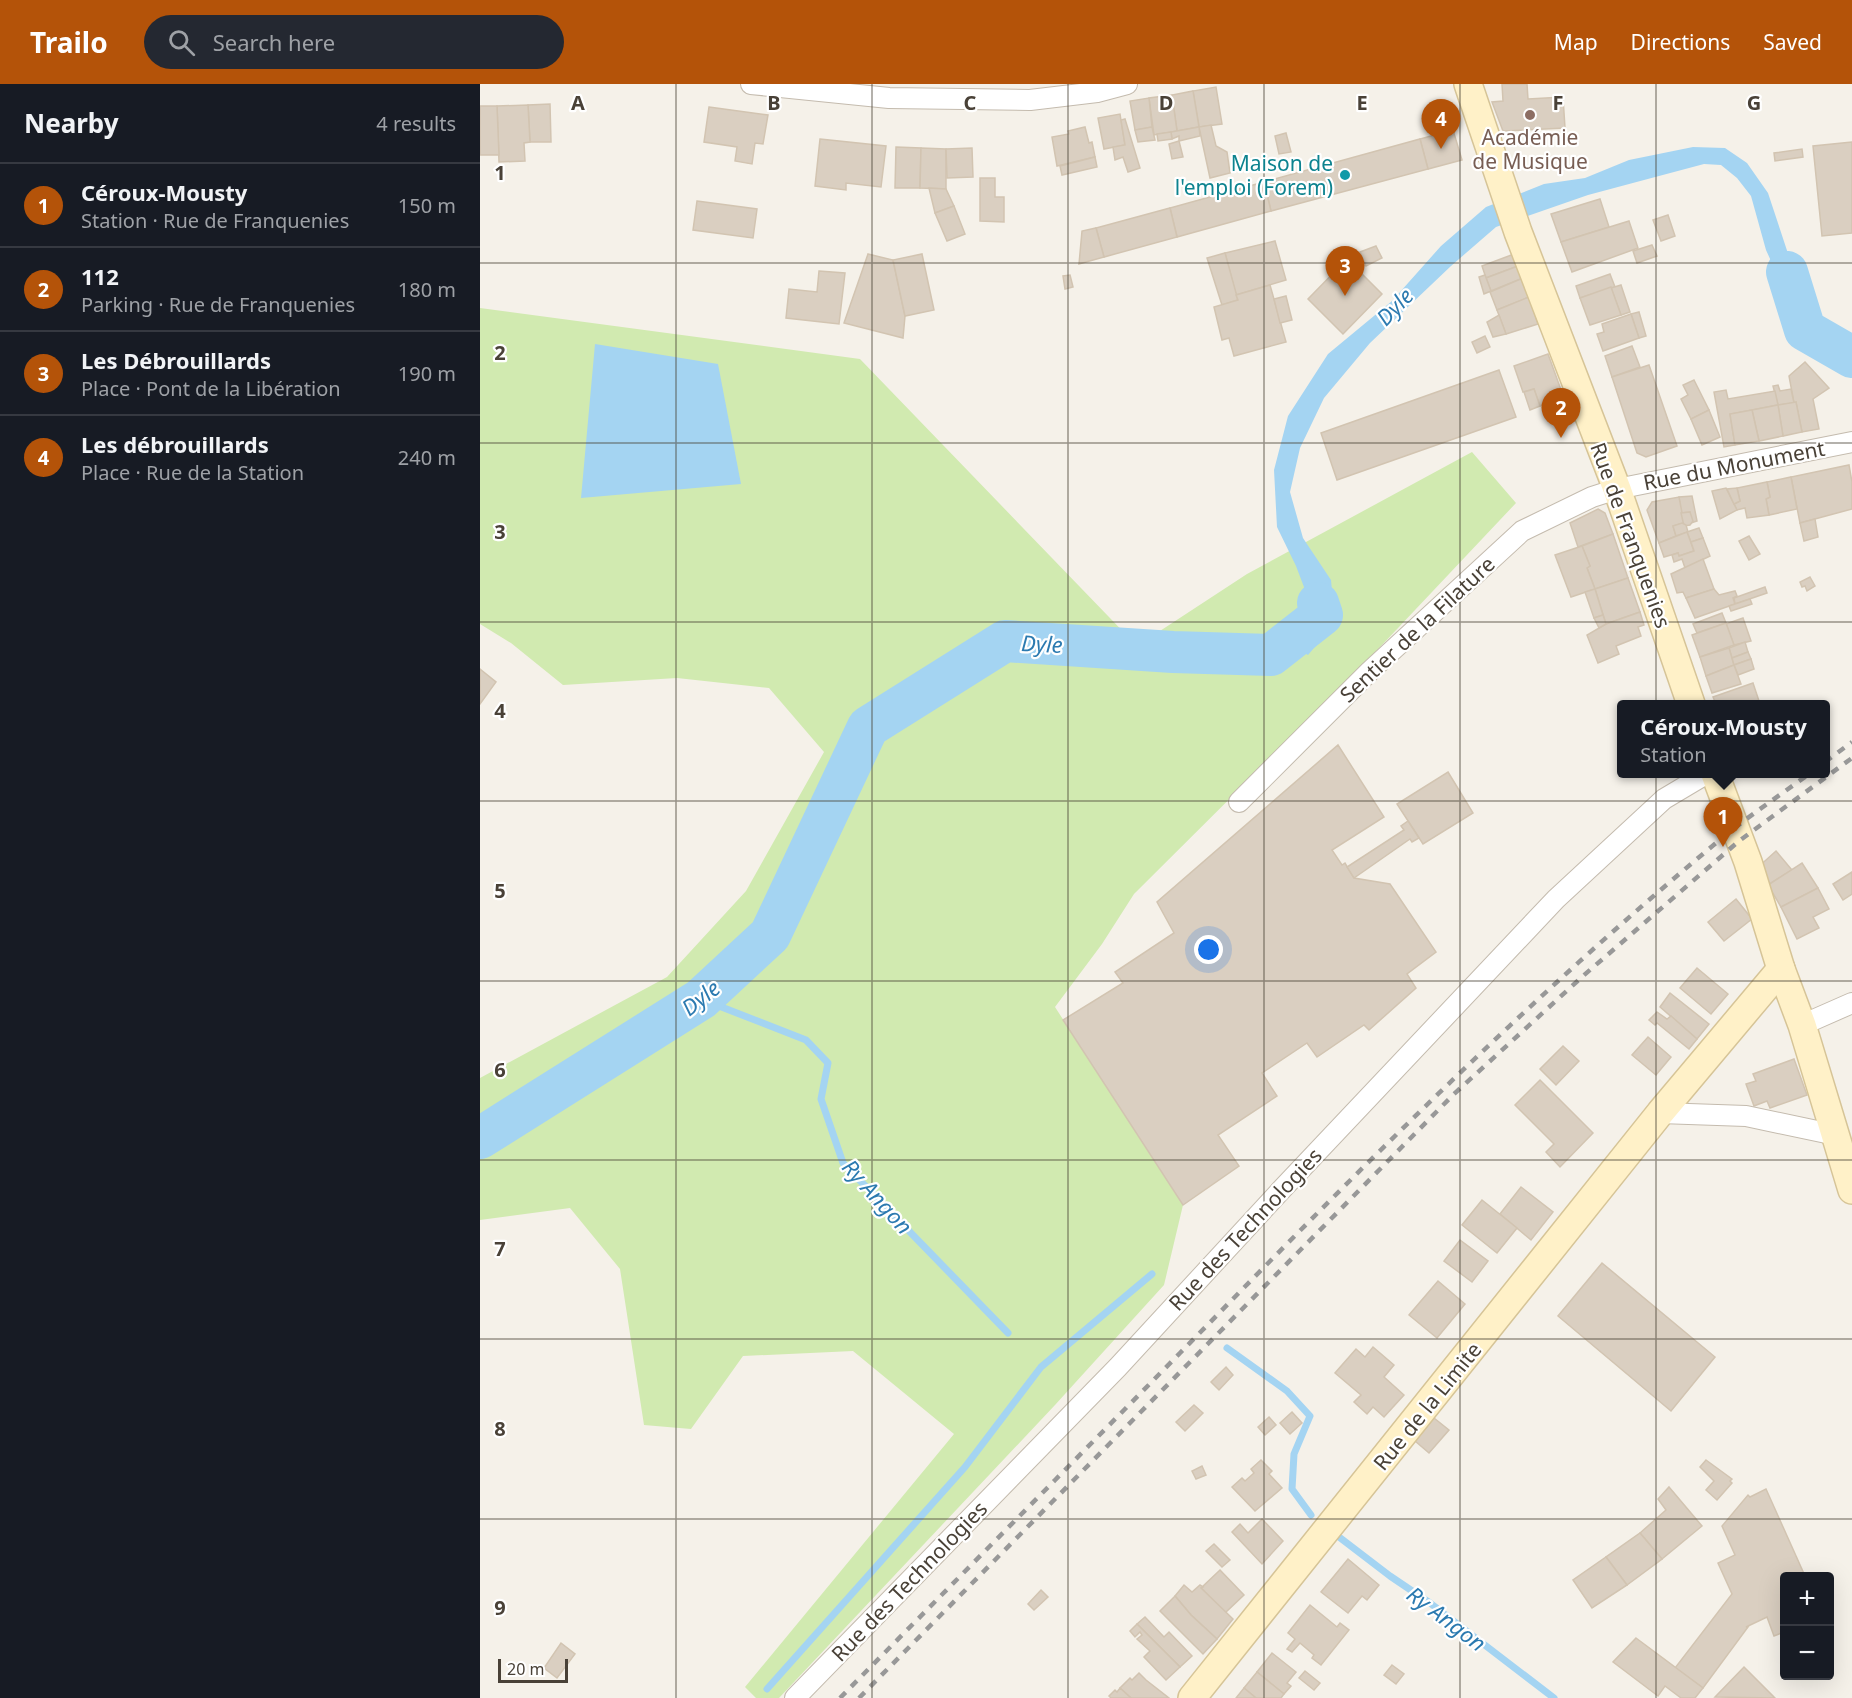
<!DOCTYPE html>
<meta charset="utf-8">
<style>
body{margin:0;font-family:"Noto Sans",sans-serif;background:#242831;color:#f1f3f6}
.controls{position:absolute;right:18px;bottom:18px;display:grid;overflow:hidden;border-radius:6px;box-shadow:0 6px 24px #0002}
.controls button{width:54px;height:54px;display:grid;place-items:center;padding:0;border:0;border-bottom:2px solid #363941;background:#171b24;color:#f1f3f6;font:30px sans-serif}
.scale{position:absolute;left:18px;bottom:15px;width:70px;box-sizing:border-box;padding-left:6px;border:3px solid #494137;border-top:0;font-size:16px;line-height:21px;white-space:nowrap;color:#494137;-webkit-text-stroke:4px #fff;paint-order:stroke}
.you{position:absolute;left:729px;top:866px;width:21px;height:21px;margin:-15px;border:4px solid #fff;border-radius:50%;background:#1a73e8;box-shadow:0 0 0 9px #1a73e833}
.badge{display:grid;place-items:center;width:39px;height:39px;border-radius:50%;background:#b45309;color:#fff;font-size:20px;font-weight:700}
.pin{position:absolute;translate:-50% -50px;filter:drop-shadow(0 2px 3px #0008)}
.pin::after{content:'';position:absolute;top:32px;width:21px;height:18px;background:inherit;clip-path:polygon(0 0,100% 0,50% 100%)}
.popup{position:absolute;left:1137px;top:616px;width:213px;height:78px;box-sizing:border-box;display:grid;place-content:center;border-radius:6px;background:#171b24;filter:drop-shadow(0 2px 4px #0005);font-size:20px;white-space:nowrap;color:#9ea1a6}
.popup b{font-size:22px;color:#f1f3f6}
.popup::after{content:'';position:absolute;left:50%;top:100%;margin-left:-12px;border:12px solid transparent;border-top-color:#171b24}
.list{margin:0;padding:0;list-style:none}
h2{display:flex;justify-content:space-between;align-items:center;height:78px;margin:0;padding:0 24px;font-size:26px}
h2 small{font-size:20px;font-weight:400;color:#9ea1a6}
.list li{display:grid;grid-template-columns:39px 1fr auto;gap:18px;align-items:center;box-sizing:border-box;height:84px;padding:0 24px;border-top:2px solid #363941}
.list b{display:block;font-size:22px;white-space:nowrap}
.list p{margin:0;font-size:20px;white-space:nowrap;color:#9ea1a6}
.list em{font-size:20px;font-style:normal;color:#9ea1a6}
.icon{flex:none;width:33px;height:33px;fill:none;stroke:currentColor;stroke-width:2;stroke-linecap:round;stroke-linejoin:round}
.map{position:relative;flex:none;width:1372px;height:1614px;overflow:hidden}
header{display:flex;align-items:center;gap:36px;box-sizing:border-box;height:84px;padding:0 30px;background:#b45309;color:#fff}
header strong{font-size:28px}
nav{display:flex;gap:33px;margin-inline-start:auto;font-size:21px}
.search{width:420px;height:54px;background:#242831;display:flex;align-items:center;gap:15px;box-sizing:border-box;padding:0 21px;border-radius:33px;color:#9ea1a6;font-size:22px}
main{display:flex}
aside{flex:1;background:#171b24}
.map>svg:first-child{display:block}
</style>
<header>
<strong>Trailo</strong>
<div class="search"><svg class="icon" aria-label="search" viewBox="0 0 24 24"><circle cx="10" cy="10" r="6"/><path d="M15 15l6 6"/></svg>Search here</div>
<nav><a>Map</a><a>Directions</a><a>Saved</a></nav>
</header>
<main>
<aside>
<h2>Nearby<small>4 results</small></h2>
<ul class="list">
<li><span class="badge">1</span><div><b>Céroux-Mousty</b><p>Station · Rue de Franquenies</p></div><em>150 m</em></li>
<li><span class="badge">2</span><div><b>112</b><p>Parking · Rue de Franquenies</p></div><em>180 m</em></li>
<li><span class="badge">3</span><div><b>Les Débrouillards</b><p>Place · Pont de la Libération</p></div><em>190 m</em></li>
<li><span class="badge">4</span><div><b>Les débrouillards</b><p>Place · Rue de la Station</p></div><em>240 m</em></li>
</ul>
</aside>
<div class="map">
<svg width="1372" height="1614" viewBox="0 0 1372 1614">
<rect width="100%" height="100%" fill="#f5f1e9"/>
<polygon fill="#d1eab0" points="0,224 380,275 657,562 767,490 992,368 1036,419 868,597 654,810 622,860 575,923 703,1121 684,1201 575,1321 299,1614 276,1614 265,1603 474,1350 373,1267 263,1272 211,1345 164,1341 140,1185 90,1124 0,1136 0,994 187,893 266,807 344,668 289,604 197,594 83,601 31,559 0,540"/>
<g fill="#a4d4f2">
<polygon points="1213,63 1245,64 1267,79 1288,109 1325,221 1357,260 1372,269 1372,288 1349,272 1317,234 1286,166 1271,112 1257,94 1241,81 1224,80 1179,92 1108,111 1016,143 971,182 890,259 844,314 820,364 810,408 823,454 851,496 855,539 828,571 801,555 813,549 827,534 827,511 816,482 797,443 794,386 808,332 848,270 912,217 961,162 1006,123 1064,100 1105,94 1149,76"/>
<polygon points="115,260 238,280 261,400 101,414"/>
</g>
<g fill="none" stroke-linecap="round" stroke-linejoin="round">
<g stroke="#a4d4f2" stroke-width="7">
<polyline points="221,915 326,956 348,979 341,1015 363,1079 528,1249"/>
<polyline points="747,1264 807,1307 830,1332 814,1370 812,1405 831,1431"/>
<polyline points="859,1453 910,1492 950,1519 1074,1614"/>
<polyline points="287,1605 485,1383 561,1283 672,1190"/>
</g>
<g stroke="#a4d4f2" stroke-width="42">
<polyline points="1307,188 1325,246 1372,273"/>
<polyline points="0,1054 221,915 290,851 388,643 525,557 693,568 791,571 842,531 838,519"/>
</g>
</g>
<g fill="#dacfc1" stroke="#d2c4b1" stroke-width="1.5">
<polygon points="1022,0 1047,0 1048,15 1083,13 1085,44 1023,47 1012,18 1023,17"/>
<polygon points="736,3 742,40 719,43 713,7"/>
<polygon points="713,7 719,43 697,47 692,11"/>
<polygon points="692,11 697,47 674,51 669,14"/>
<polygon points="669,14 672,43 655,46 650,17"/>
<polygon points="70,20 71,58 50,58 48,21"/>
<polygon points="48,21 50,58 44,59 45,77 19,78 17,22"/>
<polygon points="0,22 17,22 19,71 0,71"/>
<polygon points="229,23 288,31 283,60 275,59 272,80 255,77 257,63 224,58"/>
<polygon points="640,30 645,61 624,65 618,34"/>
<polygon points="645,35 660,84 648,88 643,73 635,76 633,63 645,61 641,36"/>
<polygon points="731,41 736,62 747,68 750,89 730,94 719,43"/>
<polygon points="605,43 609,59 612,58 615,73 577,82 572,53 589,50 588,47"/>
<polygon points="672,43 675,56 658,58 655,46"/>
<polygon points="719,43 720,52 699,57 699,52 692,55 691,48"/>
<polygon points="973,46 982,76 948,85 940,55"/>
<polygon points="691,48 692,55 678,57 677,50"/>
<polygon points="806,49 811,68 799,70 795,52"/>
<polygon points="340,55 406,62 401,103 366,99 366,106 335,102"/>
<polygon points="940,55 948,85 791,127 784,98"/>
<polygon points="699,57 703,73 692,75 689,60"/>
<polygon points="1372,58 1372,149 1342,152 1333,62"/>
<polygon points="416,63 441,64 440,104 415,104"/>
<polygon points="441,64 466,65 466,105 440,104"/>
<polygon points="492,64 493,93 467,94 466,65"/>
<polygon points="1322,65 1323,73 1295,77 1294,69"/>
<polygon points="615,73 617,83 582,91 580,82"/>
<polygon points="500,94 515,94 515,113 524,113 524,138 500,137"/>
<polygon points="784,98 791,127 697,153 690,124"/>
<polygon points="449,104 466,105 474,122 455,129"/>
<polygon points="1120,115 1129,143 1081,158 1071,130"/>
<polygon points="217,117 277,125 273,154 213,146"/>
<polygon points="474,122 485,150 467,157 455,129"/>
<polygon points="690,124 697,153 624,173 616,144"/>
<polygon points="1188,131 1195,152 1181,157 1173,136"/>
<polygon points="1149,137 1158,164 1092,188 1081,158"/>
<polygon points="616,144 624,173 599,180 602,147"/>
<polygon points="795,157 806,196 756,211 745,169"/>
<polygon points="1172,161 1177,172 1157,179 1153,167"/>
<polygon points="896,162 902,174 886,182 880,168"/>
<polygon points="745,169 758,216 742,221 727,174"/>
<polygon points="388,170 413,176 425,232 423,254 364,239"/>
<polygon points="442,170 454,226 425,232 413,176"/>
<polygon points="1034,170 1038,182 1006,194 1002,182"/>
<polygon points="867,175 902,210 863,250 828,215"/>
<polygon points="1038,182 1043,194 1011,207 1006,194"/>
<polygon points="339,187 365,189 359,240 306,234 309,205 337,208"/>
<polygon points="1130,190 1135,203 1100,214 1096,202"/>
<polygon points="590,191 593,203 585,205 583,192"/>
<polygon points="1005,191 1011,207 1004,210 999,193"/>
<polygon points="1043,194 1049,213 1017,226 1010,208"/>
<polygon points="790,201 806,258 754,272 749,254 742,256 734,223 758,216 756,211"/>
<polygon points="1141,201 1150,228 1141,231 1131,204"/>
<polygon points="1131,203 1141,231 1110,241 1100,214"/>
<polygon points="806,212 812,236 800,239 794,215"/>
<polygon points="1049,213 1058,240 1026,250 1017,226"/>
<polygon points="1159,228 1166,252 1159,254 1151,230"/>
<polygon points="1151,230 1159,254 1123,267 1117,250 1124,248 1122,240"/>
<polygon points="1019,231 1026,250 1013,253 1007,238"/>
<polygon points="1005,252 1010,263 997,269 992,258"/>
<polygon points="1152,262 1160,283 1132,293 1125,272"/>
<polygon points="1068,270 1084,314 1060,322 1054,305 1043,308 1034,282"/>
<polygon points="1325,278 1349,304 1333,315 1339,345 1322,348 1316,318 1314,319 1309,292"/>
<polygon points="1169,281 1197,362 1166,373 1157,369 1132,293"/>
<polygon points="1019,286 1036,333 857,396 841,349"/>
<polygon points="1214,296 1229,326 1211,335 1201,315 1208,311 1203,301"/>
<polygon points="1298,301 1300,307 1311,305 1314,319 1298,321 1293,302"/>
<polygon points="1054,305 1060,322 1050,326 1044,308"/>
<polygon points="1246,306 1248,315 1295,307 1298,321 1250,330 1255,361 1244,363 1234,308"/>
<polygon points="1316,318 1322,348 1303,352 1298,321"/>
<polygon points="1298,321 1303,352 1279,357 1272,326"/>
<polygon points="1229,326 1240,353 1222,361 1211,335"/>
<polygon points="1272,326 1279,357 1255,361 1250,330"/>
<polygon points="1369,381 1372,398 1372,425 1320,439 1311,393"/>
<polygon points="1311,393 1317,425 1289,431 1286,415 1290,413 1287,398"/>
<polygon points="1287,398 1290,413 1286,415 1289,431 1267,434 1265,424 1257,426 1254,420 1260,417 1257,404"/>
<polygon points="1246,404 1257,426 1240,435 1232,407"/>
<polygon points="1257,404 1260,417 1254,420 1247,405"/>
<polygon points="1212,412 1217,437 1211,439 1210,428 1201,429 1199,413"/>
<polygon points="1199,413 1204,439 1193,442 1196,452 1179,459 1167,426 1172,418"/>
<polygon points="1118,425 1125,429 1133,450 1098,463 1090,439"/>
<polygon points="1210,428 1213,437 1210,441 1204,442 1201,429"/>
<polygon points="1335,435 1338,453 1324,457 1320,439"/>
<polygon points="1202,439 1206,441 1208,448 1196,452 1193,442"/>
<polygon points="1219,444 1223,454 1211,458 1207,448"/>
<polygon points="1207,448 1214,467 1199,472 1198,469 1184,473 1179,459"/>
<polygon points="1133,450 1148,494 1115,505 1107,484 1110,482 1102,462"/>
<polygon points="1269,452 1280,470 1269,476 1259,457"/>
<polygon points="1223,454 1230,472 1205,484 1202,475 1194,478 1192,471 1198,469 1199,472 1214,467 1211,458"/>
<polygon points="1102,462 1110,482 1107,484 1115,505 1091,513 1075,471"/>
<polygon points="1223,475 1234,505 1206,514 1203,508 1197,509 1191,490"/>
<polygon points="1330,493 1335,502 1327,507 1325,502 1322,503 1320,498"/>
<polygon points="1148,494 1160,528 1126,540 1115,505"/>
<polygon points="1285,503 1287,509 1255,520 1254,514"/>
<polygon points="1115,505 1123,531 1114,534 1105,508"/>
<polygon points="1234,505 1239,511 1255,507 1257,512 1253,514 1255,520 1215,534 1206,514"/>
<polygon points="1270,515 1272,520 1251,527 1249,522"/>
<polygon points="1160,528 1164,541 1158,543 1161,552 1136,562 1139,570 1118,579 1107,551 1126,540"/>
<polygon points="1242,529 1246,539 1217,549 1213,540"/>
<polygon points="1123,531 1126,540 1119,544 1114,534"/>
<polygon points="1263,534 1271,557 1254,561 1246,540"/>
<polygon points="1246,539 1254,561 1220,573 1212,551"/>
<polygon points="1265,558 1268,568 1252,574 1249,564"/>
<polygon points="1249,564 1254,581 1226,592 1220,573"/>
<polygon points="1268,568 1271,575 1254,581 1252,574"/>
<polygon points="1271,575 1274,585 1258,591 1254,581"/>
<polygon points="1254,581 1261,600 1232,609 1226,592"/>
<polygon points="0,585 16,598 0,620"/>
<polygon points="1273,599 1280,620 1236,620 1233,613"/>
<polygon points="858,661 904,733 852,766 862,781 865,779 874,794 910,800 956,868 927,890 936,904 889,946 884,941 837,973 827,959 782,989 797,1012 738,1051 759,1082 703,1121 583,936 643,899 635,888 694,849 677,818"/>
<polygon points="968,688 993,729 943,760 917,720"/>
<polygon points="928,737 939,754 932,758 930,755 874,794 867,783 924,746 921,742"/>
<polygon points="1296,767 1312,786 1288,801 1276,785"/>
<polygon points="1322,779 1338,804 1301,823 1288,801"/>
<polygon points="1372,788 1372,810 1363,816 1353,800"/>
<polygon points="1338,804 1349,825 1333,833 1339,844 1317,855 1301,823"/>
<polygon points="1256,815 1272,835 1244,857 1228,838"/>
<polygon points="1217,884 1248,910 1231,930 1200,904"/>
<polygon points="1190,909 1229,940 1217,955 1180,923"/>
<polygon points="1177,928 1187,935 1191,932 1217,955 1209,965 1177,939 1175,941 1169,936"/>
<polygon points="1168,953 1191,973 1176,991 1152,971"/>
<polygon points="1083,962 1099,977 1076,1001 1060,985"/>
<polygon points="1314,975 1327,1011 1290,1024 1287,1017 1274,1022 1266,1000 1276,997 1273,990"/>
<polygon points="1060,996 1113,1049 1080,1083 1066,1068 1074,1060 1035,1021"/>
<polygon points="1041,1103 1073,1128 1051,1156 1020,1130"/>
<polygon points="1002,1116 1037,1144 1017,1169 982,1141"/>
<polygon points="980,1156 1008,1177 992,1198 964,1177"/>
<polygon points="1122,1179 1235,1273 1191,1327 1078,1232"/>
<polygon points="958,1197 985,1220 957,1254 929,1231"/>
<polygon points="893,1263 914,1281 904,1293 924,1311 904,1333 893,1323 887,1330 874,1318 881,1311 855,1289 876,1265 885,1273"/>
<polygon points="746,1283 753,1291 739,1306 731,1298"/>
<polygon points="714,1321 723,1329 705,1347 696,1338"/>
<polygon points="812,1328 822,1339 810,1350 800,1339"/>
<polygon points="789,1333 796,1341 785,1351 778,1343"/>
<polygon points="954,1334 969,1346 949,1369 935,1357"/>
<polygon points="781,1376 792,1387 789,1390 802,1404 775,1427 752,1403 762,1394 765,1397 774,1389 771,1385"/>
<polygon points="1226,1376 1252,1395 1250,1397 1252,1399 1237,1416 1226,1406 1234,1397 1220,1383"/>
<polygon points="722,1382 726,1391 716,1395 712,1387"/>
<polygon points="1189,1403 1222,1442 1182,1475 1160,1449 1186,1426 1178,1415"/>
<polygon points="1286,1405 1325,1492 1304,1492 1304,1548 1294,1552 1287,1533 1266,1543 1268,1543 1223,1604 1195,1584 1252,1510 1238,1479 1255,1471 1242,1442 1268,1411 1270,1413"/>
<polygon points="782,1435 803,1457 782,1480 752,1448 760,1440 768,1449"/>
<polygon points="1160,1449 1182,1475 1147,1501 1126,1473"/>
<polygon points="734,1460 750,1476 742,1483 726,1467"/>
<polygon points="1126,1473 1147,1501 1112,1524 1093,1496"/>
<polygon points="868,1475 899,1501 887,1516 882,1512 868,1529 841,1508"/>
<polygon points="740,1486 764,1511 745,1529 721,1504"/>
<polygon points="704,1501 712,1508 720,1501 723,1503 721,1504 753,1535 737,1555 711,1531 695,1512"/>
<polygon points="561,1506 568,1513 554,1526 548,1520"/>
<polygon points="695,1512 711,1531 737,1555 723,1570 680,1527"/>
<polygon points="830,1521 857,1543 860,1539 869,1546 841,1581 832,1574 834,1571 820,1559 812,1568 807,1565 815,1555 808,1549"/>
<polygon points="665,1533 684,1553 689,1548 712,1572 700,1583 657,1540"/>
<polygon points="657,1540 700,1583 686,1596 664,1573 670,1567 657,1555 662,1551 660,1548 655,1553 650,1547"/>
<polygon points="1156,1554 1223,1604 1215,1614 1201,1614 1185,1602 1178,1612 1133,1578"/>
<polygon points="81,1559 95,1570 77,1594 64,1584"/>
<polygon points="792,1569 816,1588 807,1599 811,1602 804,1610 777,1588"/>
<polygon points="912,1581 924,1590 916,1600 904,1591"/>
<polygon points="1264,1583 1295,1614 1235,1613"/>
<polygon points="825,1587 840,1599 834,1606 819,1594"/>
<polygon points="777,1588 804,1610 801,1614 776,1614 764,1604"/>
<polygon points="659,1589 666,1596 689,1614 651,1614 640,1604 650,1594 652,1596"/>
<polygon points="640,1604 651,1614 631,1614 629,1612 635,1606 637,1608"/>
<polygon points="764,1604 776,1614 756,1614"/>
</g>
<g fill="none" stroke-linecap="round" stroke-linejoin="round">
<g stroke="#c4bbae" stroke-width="22">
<g id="street">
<polyline points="271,0 409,14 550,16 617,8 647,0"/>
<polyline points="759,718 890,587 1042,447 1112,413 1137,405 1372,358"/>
<polyline points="1322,941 1372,919"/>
<polyline points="1180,1029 1266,1032 1356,1051"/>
<polyline points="315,1614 638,1283 803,1104 1076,815 1184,715 1226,690"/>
</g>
</g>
<g stroke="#d6c497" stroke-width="30">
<g id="secondary">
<polyline points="988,0 1038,148 1137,405 1211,620"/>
<polyline points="1235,690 1268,778 1301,885 1322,941 1372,1106"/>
<polyline points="712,1614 1180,1029 1301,885"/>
</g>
</g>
<use href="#street" stroke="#fff" stroke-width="20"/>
<use href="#secondary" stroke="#fff1c8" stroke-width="27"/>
<g stroke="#989898" stroke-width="4.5" stroke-dasharray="8 8" stroke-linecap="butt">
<polyline points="1345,678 1372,658"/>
<path d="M360,1614C489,1483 619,1352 748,1220C909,1055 1074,892 1253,745C1278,726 1304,708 1329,690"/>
<polyline points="379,1614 974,1010 1103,892 1259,757 1372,674"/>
</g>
</g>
<path fill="none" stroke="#494137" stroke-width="1.5" stroke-opacity="0.55" d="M196,0V1614M392,0V1614M588,0V1614M784,0V1614M980,0V1614M1176,0V1614M0,179H1372M0,359H1372M0,538H1372M0,717H1372M0,897H1372M0,1076H1372M0,1255H1372M0,1435H1372"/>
<circle fill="#8d6e63" stroke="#fff" stroke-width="2" cx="1050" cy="31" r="6"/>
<circle fill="#0f9aa8" stroke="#fff" stroke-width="2" cx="865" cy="91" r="6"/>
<g text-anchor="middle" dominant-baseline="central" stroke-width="4.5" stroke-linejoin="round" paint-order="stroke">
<g font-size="21" fill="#785e54" stroke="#fff">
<text x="1050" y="53">Académie<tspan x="1050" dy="24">de Musique</tspan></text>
</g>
<g font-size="21" fill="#0d838f" stroke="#fff" text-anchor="end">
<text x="853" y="79">Maison de<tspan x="853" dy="24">l'emploi (Forem)</tspan></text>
</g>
<g font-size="21" fill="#494137" stroke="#fff">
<text transform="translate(1254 381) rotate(-11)">Rue du Monument</text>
<text transform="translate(1151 451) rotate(70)">Rue de Franquenies</text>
<text transform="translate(937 545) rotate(-43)">Sentier de la Filature</text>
<text transform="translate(765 1145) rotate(-47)">Rue des Technologies</text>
<text transform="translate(947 1322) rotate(-51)">Rue de la Limite</text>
<text transform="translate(429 1497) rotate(-46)">Rue des Technologies</text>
</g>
<g font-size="22" font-style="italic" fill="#2b7ab0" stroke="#fff">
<text transform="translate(914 222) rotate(-46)">Dyle</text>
<text transform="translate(562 559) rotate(3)">Dyle</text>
<text transform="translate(220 913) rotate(-38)">Dyle</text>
<text transform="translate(398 1112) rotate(48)">Ry Angon</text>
<text transform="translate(967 1534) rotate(37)">Ry Angon</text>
</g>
</g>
<g font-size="20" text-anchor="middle" font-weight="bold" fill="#494137" stroke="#fff" stroke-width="4.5" stroke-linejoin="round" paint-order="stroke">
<text x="98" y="26">A</text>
<text x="294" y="26">B</text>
<text x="490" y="26">C</text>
<text x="686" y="26">D</text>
<text x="882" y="26">E</text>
<text x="1078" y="26">F</text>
<text x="1274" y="26">G</text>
<text x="20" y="96">1</text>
<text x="20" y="276">2</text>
<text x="20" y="455">3</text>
<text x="20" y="634">4</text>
<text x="20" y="814">5</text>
<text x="20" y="993">6</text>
<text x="20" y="1172">7</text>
<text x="20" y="1352">8</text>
<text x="20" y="1531">9</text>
</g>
</svg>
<div class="controls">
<button>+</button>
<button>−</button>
</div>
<div class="scale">20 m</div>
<div class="you"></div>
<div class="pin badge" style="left:1243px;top:763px">1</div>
<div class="popup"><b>Céroux-Mousty</b>Station</div>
<div class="pin badge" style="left:1081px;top:354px">2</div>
<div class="pin badge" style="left:865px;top:212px">3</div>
<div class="pin badge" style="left:961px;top:65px">4</div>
</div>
</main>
